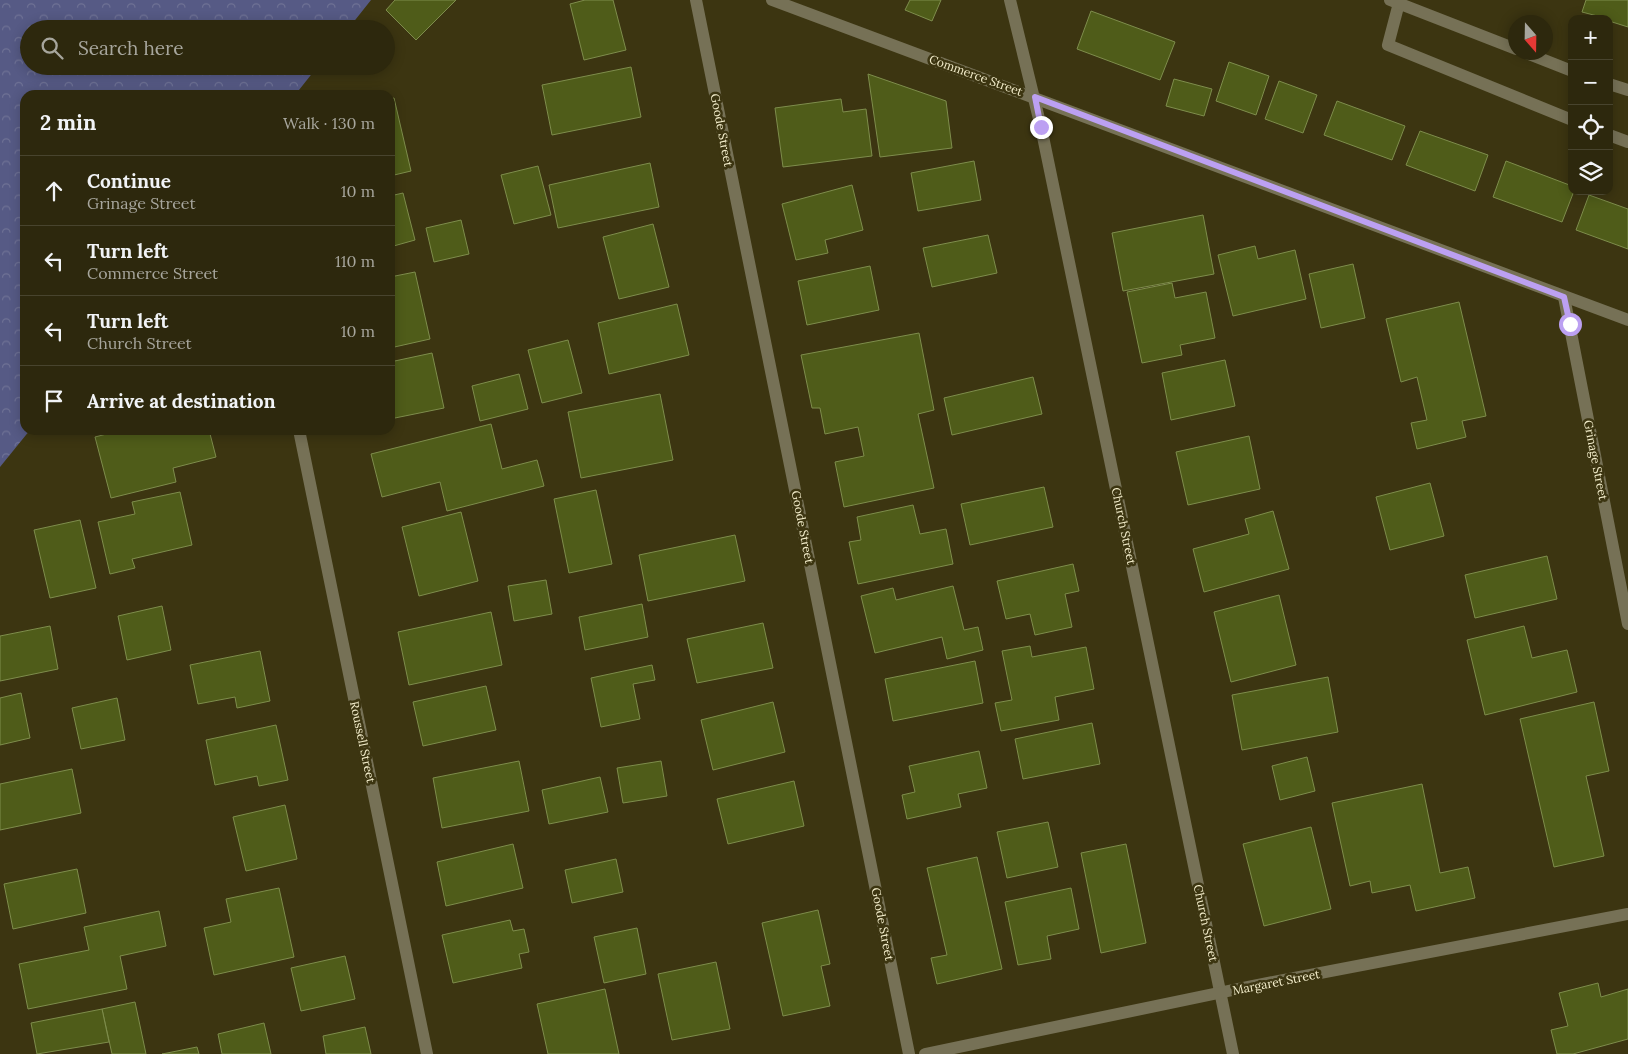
<!DOCTYPE html>
<meta charset="utf-8">
<style>
body{margin:0;font-family:Lora,serif;background:#39341b;color:#f1f3f6}
.controls{position:absolute;right:15px;top:15px;display:grid;overflow:hidden;border-radius:10px;box-shadow:0 2px 12px #0003}
.controls button{width:45px;height:45px;display:grid;place-items:center;padding:0;border:0;border-bottom:1px solid #48442e;background:#2d280d;color:#f1f3f6;font:25px sans-serif}
.compass{position:absolute;left:1508px;top:15px;width:45px;height:45px;border-radius:50%;background:#2d280d;box-shadow:0 2px 12px #0003;rotate:160deg}
.stop{position:absolute;width:15px;height:15px;margin:-11px;border:4px solid #bca0f2;border-radius:50%;background:#fff}
.stop.end{background:#bca0f2;border-color:#fff;box-shadow:0 1px 5px #0008}
.list{margin:0;padding:0;list-style:none}
h2{display:flex;justify-content:space-between;align-items:center;height:65px;margin:0;padding:0 20px;font-size:21px}
h2 small{font-size:16px;font-weight:400;color:#a7a69d}
.list li{display:grid;grid-template-columns:32px 1fr auto;gap:15px;align-items:center;box-sizing:border-box;height:70px;padding:0 20px;border-top:1px solid #48442e}
.list b{display:block;font-size:19px;white-space:nowrap}
.list p{margin:0;font-size:16px;white-space:nowrap;color:#a7a69d}
.list em{font-size:16px;font-style:normal;color:#a7a69d}
.icon{flex:none;width:28px;height:28px;fill:none;stroke:currentColor;stroke-width:2;stroke-linecap:round;stroke-linejoin:round}
.map{position:relative;flex:none;width:1628px;height:1054px;overflow:hidden}
.search{position:absolute;background:#2d280d;box-shadow:0 2px 12px #0003;left:20px;top:20px;width:375px;height:55px;display:flex;align-items:center;gap:12px;box-sizing:border-box;padding:0 18px;border-radius:28px;color:#a7a69d;font-size:19px}
.panel{position:absolute;background:#2d280d;box-shadow:0 2px 12px #0003;left:20px;top:90px;width:375px;height:345px;border-radius:15px}
.map>svg:first-child{display:block}
</style>
<div class="map">
<svg width="1628" height="1054" viewBox="0 0 1628 1054">
<defs>
<pattern id="park-crowns" width="20" height="18" patternUnits="userSpaceOnUse" patternTransform="scale(1.25)"><rect width="20" height="18" fill="#565a85"/><path d="M2 6a3 3 0 1 1 6 0M12 15a3 3 0 1 1 6 0" fill="none" stroke="#6f7295"/></pattern>
</defs>
<rect width="100%" height="100%" fill="#3c3511"/>
<polygon fill="url(#park-crowns)" points="0,0 371,0 348,29 29,29 29,66 318,66 295,95 25,95 25,430 30,430 0,467"/>
<g fill="#4f5c19" stroke="#7e8d4c">
<polygon points="395,0 456,0 416,40 386,10"/>
<polygon points="585,0 613,0 626,50 584,60 570,4"/>
<polygon points="910,0 941,0 932,21 905,10"/>
<polygon points="1586,0 1628,0 1628,27 1609,21 1609,19 1582,12"/>
<polygon points="1091,11 1175,42 1160,80 1077,49"/>
<polygon points="1229,62 1269,76 1256,115 1216,101"/>
<polygon points="631,67 641,117 552,135 542,85"/>
<polygon points="868,74 946,101 952,148 880,157"/>
<polygon points="1174,79 1212,89 1204,116 1166,106"/>
<polygon points="1279,81 1317,95 1303,133 1265,119"/>
<polygon points="394,98 411,171 390,176 390,99"/>
<polygon points="841,99 843,112 866,109 872,156 783,167 775,108"/>
<polygon points="1337,101 1405,126 1392,160 1324,135"/>
<polygon points="1420,131 1488,155 1475,191 1406,165"/>
<polygon points="974,161 981,200 918,211 911,173"/>
<polygon points="1506,161 1572,186 1572,191 1574,191 1562,222 1493,197"/>
<polygon points="650,163 659,207 558,228 549,185"/>
<polygon points="538,166 551,215 514,224 501,175"/>
<polygon points="852,185 863,230 825,240 828,253 796,260 782,204"/>
<polygon points="403,193 415,240 390,247 390,196"/>
<polygon points="1589,195 1628,209 1628,249 1576,230"/>
<polygon points="1203,215 1214,274 1123,291 1112,233"/>
<polygon points="461,220 469,254 434,262 426,228"/>
<polygon points="653,224 669,287 619,299 603,237"/>
<polygon points="988,235 997,273 932,287 923,248"/>
<polygon points="1255,246 1258,259 1295,250 1306,299 1233,316 1218,255"/>
<polygon points="1353,264 1365,318 1321,328 1309,274"/>
<polygon points="870,266 879,310 807,325 798,281"/>
<polygon points="415,272 430,339 390,348 390,277"/>
<polygon points="1172,283 1175,298 1206,292 1215,338 1180,345 1182,355 1142,363 1127,292"/>
<polygon points="1459,302 1486,416 1462,421 1466,437 1417,449 1411,423 1427,420 1417,377 1401,382 1386,319"/>
<polygon points="677,304 689,355 609,374 598,323"/>
<polygon points="919,333 934,410 918,414 934,488 844,507 835,462 864,456 858,427 825,434 820,408 812,408 801,355"/>
<polygon points="568,340 582,393 542,403 528,350"/>
<polygon points="432,353 444,408 390,419 390,362"/>
<polygon points="1225,360 1235,406 1171,420 1162,373"/>
<polygon points="519,374 528,409 480,421 472,386"/>
<polygon points="1033,377 1042,414 952,435 944,398"/>
<polygon points="660,394 673,460 581,478 568,412"/>
<polygon points="491,424 502,469 537,460 544,486 447,511 440,482 382,497 371,454"/>
<polygon points="122,430 209,430 216,457 173,468 176,482 111,498 95,437"/>
<polygon points="1249,436 1260,489 1188,505 1176,452"/>
<polygon points="1430,483 1444,536 1390,550 1376,497"/>
<polygon points="1044,487 1053,527 970,545 961,504"/>
<polygon points="596,490 612,564 569,573 554,499"/>
<polygon points="180,492 192,545 132,559 135,568 110,574 98,522 135,514 132,502"/>
<polygon points="913,505 920,534 946,529 953,564 858,584 849,542 861,540 857,517"/>
<polygon points="1273,511 1289,569 1204,592 1193,549 1249,534 1245,519"/>
<polygon points="461,512 478,581 419,596 402,527"/>
<polygon points="80,520 96,588 50,598 34,530"/>
<polygon points="735,535 745,581 648,601 639,555"/>
<polygon points="1547,556 1557,599 1475,618 1465,575"/>
<polygon points="1073,564 1079,591 1065,594 1072,627 1035,635 1030,614 1006,619 997,581"/>
<polygon points="546,580 552,614 514,621 508,586"/>
<polygon points="953,586 964,630 978,627 983,650 947,659 942,637 875,653 861,596 893,588 896,600"/>
<polygon points="1279,595 1296,665 1231,682 1214,612"/>
<polygon points="642,604 648,637 585,650 579,617"/>
<polygon points="162,606 171,650 127,660 118,616"/>
<polygon points="491,612 502,665 409,685 398,632"/>
<polygon points="763,623 773,668 697,683 687,639"/>
<polygon points="50,626 58,669 0,681 0,636"/>
<polygon points="1524,626 1532,658 1567,650 1577,692 1485,715 1467,640"/>
<polygon points="1030,646 1032,657 1086,647 1094,689 1055,697 1059,720 1001,731 995,703 1012,700 1002,651"/>
<polygon points="260,651 270,701 237,708 235,697 198,704 190,665"/>
<polygon points="975,661 983,703 893,721 885,679"/>
<polygon points="652,665 655,680 633,684 640,719 601,727 591,678"/>
<polygon points="1328,677 1338,732 1242,750 1232,695"/>
<polygon points="486,686 496,730 423,746 413,702"/>
<polygon points="21,693 30,738 0,745 0,698"/>
<polygon points="117,698 125,740 81,749 72,708"/>
<polygon points="773,702 785,752 713,770 701,720"/>
<polygon points="1594,702 1609,771 1586,776 1604,856 1554,867 1520,719"/>
<polygon points="1092,723 1100,764 1023,779 1015,739"/>
<polygon points="276,725 288,780 259,786 257,776 215,785 206,740"/>
<polygon points="979,751 987,788 958,794 961,807 907,819 902,795 915,792 909,766"/>
<polygon points="1307,757 1315,791 1280,800 1272,766"/>
<polygon points="519,761 529,811 442,828 433,778"/>
<polygon points="661,761 667,796 623,803 617,768"/>
<polygon points="72,769 81,813 0,830 0,784"/>
<polygon points="600,777 608,812 549,824 542,790"/>
<polygon points="794,781 804,826 728,844 717,799"/>
<polygon points="1422,784 1440,873 1468,867 1475,898 1416,911 1410,885 1372,893 1370,881 1350,886 1332,803"/>
<polygon points="285,805 297,859 246,871 233,817"/>
<polygon points="1048,822 1058,867 1007,878 997,832"/>
<polygon points="1311,827 1331,909 1264,926 1243,844"/>
<polygon points="513,844 523,888 446,906 437,862"/>
<polygon points="1126,844 1146,943 1101,953 1081,853"/>
<polygon points="977,857 1002,969 937,984 931,958 947,955 927,868"/>
<polygon points="616,859 623,892 572,903 565,870"/>
<polygon points="77,869 86,913 13,929 4,884"/>
<polygon points="279,888 294,957 214,975 204,928 231,922 226,899"/>
<polygon points="1071,888 1079,929 1047,936 1051,959 1018,965 1005,902"/>
<polygon points="818,910 830,964 821,966 830,1006 783,1016 762,923"/>
<polygon points="159,911 166,946 120,956 127,989 28,1009 19,964 89,950 84,927"/>
<polygon points="510,920 513,931 524,929 529,952 519,954 522,968 453,983 442,935"/>
<polygon points="637,928 646,974 604,983 594,937"/>
<polygon points="345,956 355,999 301,1011 291,968"/>
<polygon points="716,962 730,1029 672,1040 658,974"/>
<polygon points="1598,983 1601,997 1628,989 1628,1039 1573,1054 1557,1054 1551,1030 1568,1026 1559,993"/>
<polygon points="605,989 619,1054 548,1054 537,1004"/>
<polygon points="135,1002 146,1054 112,1054 102,1009"/>
<polygon points="102,1009 109,1042 37,1054 31,1023"/>
<polygon points="264,1023 271,1054 222,1054 218,1034"/>
<polygon points="365,1027 371,1054 326,1054 323,1036"/>
<polygon points="197,1047 199,1054 162,1054"/>
</g>
<g fill="none" stroke-linecap="round" stroke-linejoin="round">
<g stroke="#767156" stroke-width="12">
<polyline points="1399,3 1388,45 1572,120"/>
<polyline points="1609,135 1628,142"/>
</g>
<g stroke="#767156" stroke-width="12">
<polyline points="696,0 909,1054"/>
<polyline points="772,0 1628,320"/>
<polyline points="1010,0 1041,127 1233,1054"/>
<polyline points="1390,0 1516,49"/>
<polyline points="1524,52 1572,71"/>
<polyline points="1609,84 1628,90"/>
<polyline points="1564,297 1628,624"/>
<polyline points="299,430 427,1054"/>
<polyline points="925,1054 1252,986 1628,914"/>
</g>
</g>
<g fill="none" stroke-linecap="round" stroke-linejoin="round">
<polyline stroke="#bca0f2" stroke-width="6" points="1041,127 1035,97 1564,297 1570,324"/>
</g>
<g text-anchor="middle" dominant-baseline="central" stroke-width="5" stroke-linejoin="round" paint-order="stroke">
<g font-size="12" fill="#f4eecc" stroke="#3c3511">
<text transform="translate(976 75) rotate(20)">Commerce Street</text>
<text transform="translate(722 130) rotate(79)">Goode Street</text>
<text transform="translate(1596 460) rotate(79)">Grinage Street</text>
<text transform="translate(1124 526) rotate(78)">Church Street</text>
<text transform="translate(803 527) rotate(79)">Goode Street</text>
<text transform="translate(363 742) rotate(78)">Roussell Street</text>
<text transform="translate(1206 923) rotate(78)">Church Street</text>
<text transform="translate(883 924) rotate(79)">Goode Street</text>
<text transform="translate(1276 982) rotate(-11)">Margaret Street</text>
</g>
</g>
</svg>
<div class="controls">
<button>+</button>
<button>−</button>
<button><svg class="icon" aria-label="locate" viewBox="0 0 24 24"><circle cx="12" cy="12" r="6"/><path d="M12 2v4M12 18v4M2 12h4M18 12h4"/></svg></button>
<button><svg class="icon" aria-label="layers" viewBox="0 0 24 24"><path d="M12 4l9 5-9 5-9-5zM3 14l9 5 9-5"/></svg></button>
</div>
<svg class="compass" viewBox="-18 -18 36 36"><path d="M0-13l5 13h-10z" fill="#e53935"/><path d="M0 13l5-13h-10z" fill="#a7a69d"/></svg>
<div class="stop" style="left:1570px;top:324px"></div>
<div class="stop end" style="left:1041px;top:127px"></div>
<div class="search"><svg class="icon" aria-label="search" viewBox="0 0 24 24"><circle cx="10" cy="10" r="6"/><path d="M15 15l6 6"/></svg>Search here</div>
<section class="panel">
<h2>2 min<small>Walk · 130 m</small></h2>
<ul class="list">
<li><svg class="icon" aria-label="ahead" viewBox="0 0 24 24"><path d="M12 20V5M6 11l6-6 6 6"/></svg><div><b>Continue</b><p>Grinage Street</p></div><em>10 m</em></li>
<li><svg class="icon" aria-label="left" viewBox="0 0 24 24"><path d="M17 20v-9H6M10 6l-5 5 5 5"/></svg><div><b>Turn left</b><p>Commerce Street</p></div><em>110 m</em></li>
<li><svg class="icon" aria-label="left" viewBox="0 0 24 24"><path d="M17 20v-9H6M10 6l-5 5 5 5"/></svg><div><b>Turn left</b><p>Church Street</p></div><em>10 m</em></li>
<li><svg class="icon" aria-label="arrive" viewBox="0 0 24 24"><path d="M6 21V4h12l-3 4 3 4H6"/></svg><div><b>Arrive at destination</b></div></li>
</ul>
</section>
</div>
